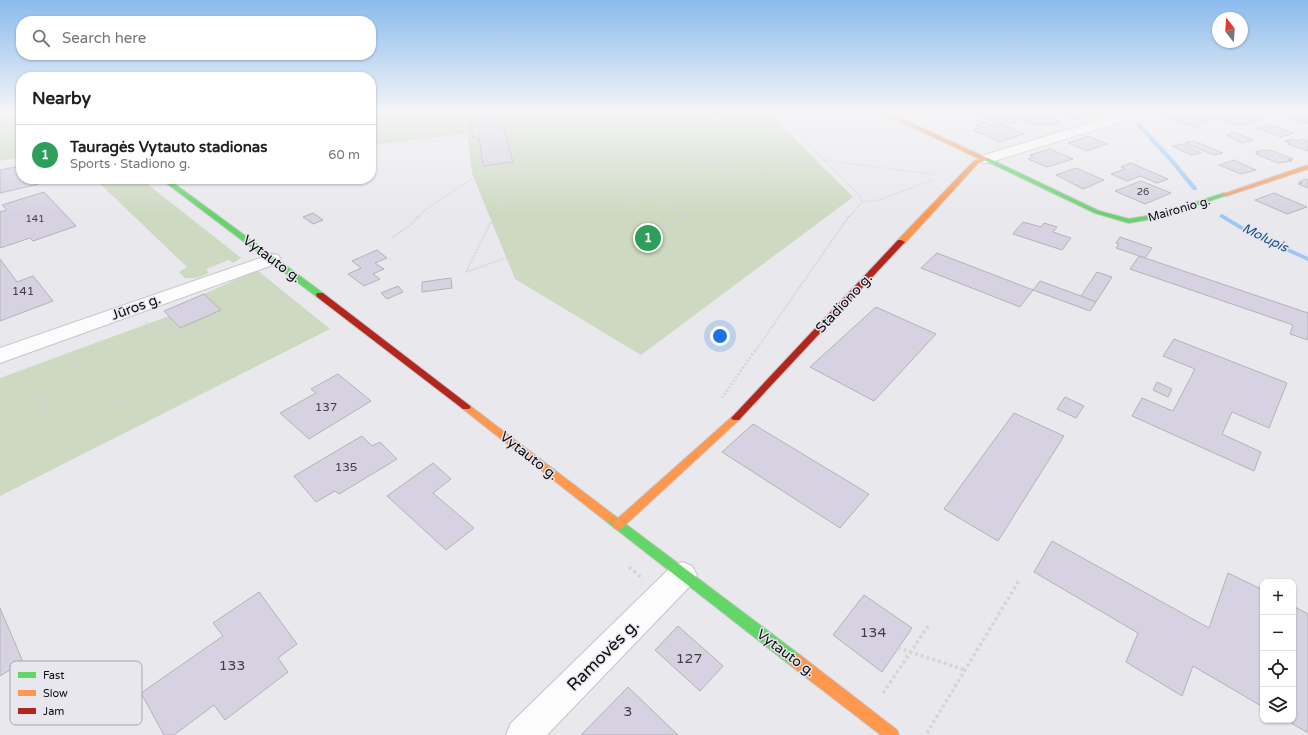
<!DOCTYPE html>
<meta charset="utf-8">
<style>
body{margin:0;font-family:"Varela Round",sans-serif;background:#f2f2f2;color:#202124}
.controls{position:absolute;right:12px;bottom:12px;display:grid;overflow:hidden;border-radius:8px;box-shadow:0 1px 3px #0004}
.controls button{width:36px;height:36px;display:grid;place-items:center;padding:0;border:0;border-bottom:1px solid #e0e0e0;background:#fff;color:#202124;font:20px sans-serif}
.compass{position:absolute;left:1212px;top:12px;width:36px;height:36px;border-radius:50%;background:#fff;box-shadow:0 1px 3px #0004;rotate:343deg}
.you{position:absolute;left:720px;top:336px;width:14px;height:14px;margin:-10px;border:3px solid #fff;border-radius:50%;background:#1a73e8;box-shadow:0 0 0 6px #1a73e833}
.badge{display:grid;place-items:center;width:26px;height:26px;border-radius:50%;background:#5a595d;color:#fff;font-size:13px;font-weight:700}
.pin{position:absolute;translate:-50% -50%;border:2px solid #fff;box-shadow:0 1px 4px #0006}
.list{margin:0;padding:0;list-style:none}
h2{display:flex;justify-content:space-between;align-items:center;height:52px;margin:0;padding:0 16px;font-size:17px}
h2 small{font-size:13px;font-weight:400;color:#757577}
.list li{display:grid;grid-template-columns:26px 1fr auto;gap:12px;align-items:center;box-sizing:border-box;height:60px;padding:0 16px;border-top:1px solid #e0e0e0}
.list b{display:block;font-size:15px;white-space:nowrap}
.list p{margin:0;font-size:13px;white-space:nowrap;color:#757577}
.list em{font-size:13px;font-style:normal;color:#757577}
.icon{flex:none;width:22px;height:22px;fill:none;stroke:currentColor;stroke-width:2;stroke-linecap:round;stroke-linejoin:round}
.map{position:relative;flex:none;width:1308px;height:735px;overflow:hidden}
.search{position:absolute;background:#fff;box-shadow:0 1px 3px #0004;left:16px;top:16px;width:360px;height:44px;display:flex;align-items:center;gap:10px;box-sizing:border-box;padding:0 14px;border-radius:16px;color:#757577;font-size:15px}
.panel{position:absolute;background:#fff;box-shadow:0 1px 3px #0004;left:16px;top:72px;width:360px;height:112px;border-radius:16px}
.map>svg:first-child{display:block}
</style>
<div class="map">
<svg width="1308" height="735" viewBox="0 0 1308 735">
<rect width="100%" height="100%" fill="#e9e8ed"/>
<g fill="#cdd9c0">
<polygon points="371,112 768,112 853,197 641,355 515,279 472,173 467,134 371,145"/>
<polygon points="21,114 21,157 0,161 0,118"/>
<polygon points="95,179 141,179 241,258 233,263 229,260 206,269 209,273 197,278 185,278 179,272 187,267"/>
<polygon points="257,270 330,329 0,496 0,378 169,316 180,328 204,294"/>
</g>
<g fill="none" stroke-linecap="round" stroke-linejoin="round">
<g fill="#9dc6f5" fill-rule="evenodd">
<polygon points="1136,123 1140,123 1174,160 1197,188 1197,190 1193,190 1170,162 1136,125"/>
<polygon points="1222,214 1252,232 1308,257 1308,261 1248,234 1220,217 1219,216"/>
</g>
</g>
<g fill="#d6d2e1" stroke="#b3b3b6">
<polygon points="468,112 499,112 513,162 483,166 479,138 473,138"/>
<polygon points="707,112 717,112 720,116 711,117"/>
<polygon points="970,112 993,112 1016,122 1011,124 1000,119 992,121"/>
<polygon points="1036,112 1060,122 1052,125 1048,123 1037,126 1014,117 1026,113 1029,115"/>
<polygon points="1059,112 1093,112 1096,113 1078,119"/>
<polygon points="1175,112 1192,112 1214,120 1193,127 1163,115"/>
<polygon points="1240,112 1259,119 1238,126 1219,119"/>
<polygon points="1298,113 1308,117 1308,124 1287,117"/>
<polygon points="983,122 990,125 999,123 1024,134 1000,142 973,130 982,127 975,125"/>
<polygon points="1270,124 1294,133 1281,137 1257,128"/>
<polygon points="1234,132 1253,140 1242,143 1227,135"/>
<polygon points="1088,136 1107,144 1087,151 1068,143"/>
<polygon points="1292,139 1298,141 1302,139 1308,141 1308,151 1288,144 1290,143 1285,141"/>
<polygon points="1194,141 1223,153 1214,155 1185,143"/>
<polygon points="1183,144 1201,153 1191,155 1172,146"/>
<polygon points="1050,149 1073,159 1047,167 1028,159 1033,157 1030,155"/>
<polygon points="1262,150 1265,151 1270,150 1293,159 1288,160 1292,161 1278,163 1256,154 1259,153 1255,152"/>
<polygon points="1234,160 1256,170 1241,174 1219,165"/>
<polygon points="1131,163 1168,179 1157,183 1140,176 1127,181 1111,174 1125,169 1121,167"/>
<polygon points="20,166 21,168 21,179 33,179 39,184 0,193 0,170"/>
<polygon points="1076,168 1104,180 1083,189 1056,175"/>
<polygon points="1305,179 1308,180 1308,188 1298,184 1302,183 1299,182"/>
<polygon points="1141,181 1171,193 1145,204 1115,191"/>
<polygon points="44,192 76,226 33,241 30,238 0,248 0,212 7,210 2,205"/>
<polygon points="1274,193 1307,207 1287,214 1255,200"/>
<polygon points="313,213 323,220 313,224 303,217"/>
<polygon points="1023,222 1041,227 1044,223 1057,227 1053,232 1071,238 1062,250 1013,234"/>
<polygon points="1120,237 1152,248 1145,258 1116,248 1119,244 1116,243"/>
<polygon points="377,250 387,258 375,263 384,269 373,274 380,279 364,286 348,274 361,268 352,261"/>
<polygon points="937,253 1033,290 1020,307 921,268"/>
<polygon points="1139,256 1308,313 1308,340 1290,334 1293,325 1130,269"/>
<polygon points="0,259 17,282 33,276 53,301 0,321"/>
<polygon points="1097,272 1112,277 1096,302 1081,296"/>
<polygon points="451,278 452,288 422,292 422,282"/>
<polygon points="1040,281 1081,296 1096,302 1090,311 1033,290"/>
<polygon points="398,286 403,292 387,299 381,293"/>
<polygon points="204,294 221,310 180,328 164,311"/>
<polygon points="876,307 936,334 874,401 810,367"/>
<polygon points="1174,339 1287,383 1269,428 1232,412 1222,434 1261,452 1254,471 1132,416 1142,398 1173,411 1195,369 1163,356"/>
<polygon points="338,374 371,401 309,439 280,413 316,393 311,389"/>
<polygon points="1157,382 1172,389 1168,397 1153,390"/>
<polygon points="1065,397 1084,406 1076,418 1057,409"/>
<polygon points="1014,413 1064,436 998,541 944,509"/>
<polygon points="753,424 869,494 840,528 722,452"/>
<polygon points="362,436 372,446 380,442 397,459 339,494 335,491 316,502 294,476"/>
<polygon points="433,463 451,479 433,493 474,528 446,550 387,496"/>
<polygon points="1052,541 1209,628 1228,573 1263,590 1263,707 1193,666 1182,696 1126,662 1138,633 1034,572"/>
<polygon points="259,592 297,644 278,658 288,672 225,720 214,705 174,735 164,735 141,693 223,636 213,623"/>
<polygon points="864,595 912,628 882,672 833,635"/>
<polygon points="1293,606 1308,614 1308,733 1286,720 1293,720"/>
<polygon points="0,608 23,662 0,676"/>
<polygon points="678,626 723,666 700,691 655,650"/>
<polygon points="628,687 678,735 581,735"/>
</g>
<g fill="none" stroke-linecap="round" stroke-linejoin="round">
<g stroke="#c6c4c8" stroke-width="2">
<g id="street">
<polygon points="0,112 21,112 21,116 0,119"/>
<polygon points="1126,112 1146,112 1144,115 991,162 986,163 981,162 979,159 981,156"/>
<polygon points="272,254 278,255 281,259 278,263 0,363 0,348"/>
<polygon points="682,562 692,566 697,575 692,584 547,735 506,735 511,723 672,566"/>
</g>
</g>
<g stroke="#c6c4c8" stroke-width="2">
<g id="fast">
<polygon points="984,158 988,158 1099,211 1129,219 1159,214 1224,193 1227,195 1162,217 1129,223 1095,213 984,160"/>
<polygon points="161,179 168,179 323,293 324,295 323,297 317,297"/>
<polygon points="611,514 615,516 800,655 802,660 800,665 795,666 790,665 607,522 605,519 607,516"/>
</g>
</g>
<g stroke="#c6c4c8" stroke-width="2">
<g id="slow">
<polygon points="880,112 887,112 989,159 978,163 904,244 901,244 897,242 898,240 974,161 980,159"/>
<polygon points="1308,165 1308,169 1226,196 1221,195"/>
<polygon points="466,404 469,405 615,516 616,520 733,416 739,416 741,418 622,528 618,530 614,528 612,525 614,523 607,522 463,409 461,407 463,405"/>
<polygon points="795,654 800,655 897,730 899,735 881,735 790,665 788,660 790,655"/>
</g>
</g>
<g stroke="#c6c4c8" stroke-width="2">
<g id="jam">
<polygon points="898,240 901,240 905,242 739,420 733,420 731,418 733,416"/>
<polygon points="317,293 323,293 469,405 471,407 469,409 463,409 317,297 316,295"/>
</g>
</g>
<g stroke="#d5d4d6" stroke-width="1.5" stroke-dasharray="1.5 1.5" stroke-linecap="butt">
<polyline points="776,112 861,197 862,202 849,217"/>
<polyline points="727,138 741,141 769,153 789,154 818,162 824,160 937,175"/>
<polyline points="371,148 465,137 474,141 479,160 485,170"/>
<polyline points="643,190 669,185"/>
<polyline points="862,202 879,200 932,180"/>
<polyline points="418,217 426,209 485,170 512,166 526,171"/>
<path d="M493,217C503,200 511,183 526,171L569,185L597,189L642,190L650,196L713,164L725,148L727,138L704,112"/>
<polyline points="605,217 650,196 687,217"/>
<polyline points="681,217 685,215"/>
</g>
<g stroke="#d5d4d6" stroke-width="2" stroke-dasharray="1.5 1.5" stroke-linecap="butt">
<polyline points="683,216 644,238 644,242 700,269"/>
<polyline points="686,216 689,219 737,243"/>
<polyline points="393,237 409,226 419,216"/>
<polyline points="466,272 494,216"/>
<polyline points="466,272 550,242 607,216"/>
<polyline points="146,322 149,329"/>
<polyline points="149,329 173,333 209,330 218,337 216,350"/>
<polyline points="149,329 171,319"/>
<polyline points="104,350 149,329"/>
<polyline points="756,350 849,216"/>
</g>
<g stroke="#d5d4d6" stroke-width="2.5" stroke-dasharray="2 2" stroke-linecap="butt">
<path d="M106,349C70,367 54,370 44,411L97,408L150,395L203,373L212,361L216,349"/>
<polyline points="722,398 756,349"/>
<polyline points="26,399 48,395"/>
<polyline points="0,438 44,411"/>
</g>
<g stroke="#d5d4d6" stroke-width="3.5" stroke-dasharray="3 3" stroke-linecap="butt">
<polyline points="629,567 643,579"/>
<polyline points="898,648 965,670"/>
<polyline points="883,693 928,626"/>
<polyline points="927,733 1020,579"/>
</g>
<use href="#street" fill="#fcfcfc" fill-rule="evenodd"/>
<use href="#fast" fill="#63d668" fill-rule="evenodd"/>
<use href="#slow" fill="#ff974d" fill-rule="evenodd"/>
<use href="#jam" fill="#b3261e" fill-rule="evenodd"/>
</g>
<linearGradient id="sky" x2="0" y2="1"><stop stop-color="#8abbed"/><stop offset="0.52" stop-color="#f5f5f7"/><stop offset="1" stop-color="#f5f5f7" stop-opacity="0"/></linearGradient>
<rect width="1308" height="215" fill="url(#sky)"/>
<g text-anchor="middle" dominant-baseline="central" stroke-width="3" stroke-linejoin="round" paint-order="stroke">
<g font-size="10" fill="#403e44">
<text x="1143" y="192">26</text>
<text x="35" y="219">141</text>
</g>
<g font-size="12" fill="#0d0c0f" stroke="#e8e6ef">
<text transform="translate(1179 209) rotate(-16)">Maironio g.</text>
</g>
<g font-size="12" fill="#403e44">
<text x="23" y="291">141</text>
<text x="326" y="407">137</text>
<text x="346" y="467">135</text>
</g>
<g font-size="13" font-style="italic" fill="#13518b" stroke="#e8e6ef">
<text transform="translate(1265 238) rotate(26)">Molupis</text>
</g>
<g font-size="14" fill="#0d0c0f" stroke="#e8e6ef">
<text transform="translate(272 259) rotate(37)">Vytauto g.</text>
<text transform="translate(844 303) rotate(-47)">Stadiono g.</text>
<text transform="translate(136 307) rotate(-20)">Jūros g.</text>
<text transform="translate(529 456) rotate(38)">Vytauto g.</text>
<text transform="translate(786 653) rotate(37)">Vytauto g.</text>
</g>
<g font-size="14" fill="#403e44">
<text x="873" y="632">134</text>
<text x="689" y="658">127</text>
<text x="232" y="665">133</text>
<text x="628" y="711">3</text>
</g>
<g font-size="17" fill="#0d0c0f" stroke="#e8e6ef">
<text transform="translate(603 655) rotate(-45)">Ramovės g.</text>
</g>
</g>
<rect x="10" y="661" width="132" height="64" rx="6" fill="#e8e6ef" stroke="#a6a5ac" stroke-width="1"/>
<rect x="18" y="672" width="18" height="6" fill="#63d668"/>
<rect x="18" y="690" width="18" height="6" fill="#ff974d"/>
<rect x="18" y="708" width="18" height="6" fill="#b3261e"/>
<g font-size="11" fill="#0d0c0f">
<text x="43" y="679">Fast</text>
<text x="43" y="697">Slow</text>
<text x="43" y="715">Jam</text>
</g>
</svg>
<div class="controls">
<button>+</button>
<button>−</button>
<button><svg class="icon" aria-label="locate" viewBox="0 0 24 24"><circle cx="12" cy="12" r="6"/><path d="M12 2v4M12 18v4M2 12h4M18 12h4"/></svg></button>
<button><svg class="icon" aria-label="layers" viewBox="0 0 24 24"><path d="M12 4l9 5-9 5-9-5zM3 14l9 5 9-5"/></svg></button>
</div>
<svg class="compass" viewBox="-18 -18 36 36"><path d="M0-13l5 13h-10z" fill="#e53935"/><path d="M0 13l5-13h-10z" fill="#757577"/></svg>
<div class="you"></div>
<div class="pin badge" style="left:648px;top:238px;background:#2e9e5b">1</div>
<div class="search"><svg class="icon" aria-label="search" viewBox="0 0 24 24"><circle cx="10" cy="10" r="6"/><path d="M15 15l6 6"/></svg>Search here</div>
<section class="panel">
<h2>Nearby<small></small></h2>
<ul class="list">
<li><span class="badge" style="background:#2e9e5b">1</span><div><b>Tauragės Vytauto stadionas</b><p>Sports · Stadiono g.</p></div><em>60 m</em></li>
</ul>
</section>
</div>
